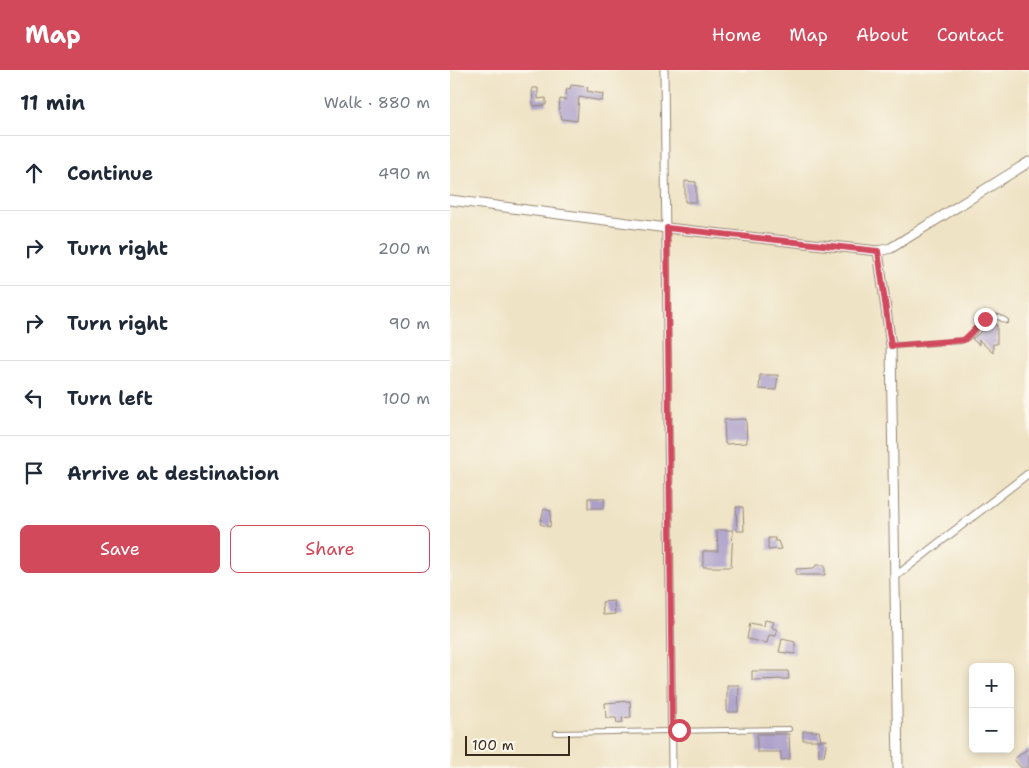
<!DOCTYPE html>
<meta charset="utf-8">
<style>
body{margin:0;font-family:"Shantell Sans",sans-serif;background:#f2f2f3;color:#1f2937}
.controls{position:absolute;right:15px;bottom:15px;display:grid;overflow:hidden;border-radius:8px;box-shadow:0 2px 8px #0003}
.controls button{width:45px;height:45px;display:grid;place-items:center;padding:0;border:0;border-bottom:1px solid #e0e1e3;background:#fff;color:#1f2937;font:25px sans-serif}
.scale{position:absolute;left:15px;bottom:12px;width:105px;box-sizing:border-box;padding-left:5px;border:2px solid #3b2a1e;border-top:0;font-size:14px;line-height:18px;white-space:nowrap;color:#3b2a1e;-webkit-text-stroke:4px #fbf7ec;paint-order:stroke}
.stop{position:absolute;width:15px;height:15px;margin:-11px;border:4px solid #d1495b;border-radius:50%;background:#fff}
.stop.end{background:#d1495b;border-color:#fff;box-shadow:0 1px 5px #0008}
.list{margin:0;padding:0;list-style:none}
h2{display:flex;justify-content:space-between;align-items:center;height:65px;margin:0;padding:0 20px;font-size:21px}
h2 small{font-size:16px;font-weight:400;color:#747a83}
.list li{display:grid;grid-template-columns:32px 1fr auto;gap:15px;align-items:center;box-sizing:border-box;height:75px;padding:0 20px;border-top:1px solid #e0e1e3}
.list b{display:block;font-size:19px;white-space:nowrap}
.list em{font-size:16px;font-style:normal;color:#747a83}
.actions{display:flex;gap:10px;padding:15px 20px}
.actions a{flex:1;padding:11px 0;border:1px solid #d1495b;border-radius:8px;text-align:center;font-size:18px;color:#d1495b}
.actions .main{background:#d1495b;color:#fff}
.icon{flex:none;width:28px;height:28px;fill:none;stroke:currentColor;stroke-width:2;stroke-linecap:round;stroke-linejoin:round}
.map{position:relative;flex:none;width:579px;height:698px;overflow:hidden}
header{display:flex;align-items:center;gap:30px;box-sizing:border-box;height:70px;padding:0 25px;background:#d1495b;color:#fff}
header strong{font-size:24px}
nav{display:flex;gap:28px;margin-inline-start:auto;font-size:18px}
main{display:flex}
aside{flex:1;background:#fff}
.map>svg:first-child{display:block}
</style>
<header>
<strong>Map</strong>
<nav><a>Home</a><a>Map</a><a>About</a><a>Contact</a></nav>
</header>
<main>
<aside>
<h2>11 min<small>Walk · 880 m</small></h2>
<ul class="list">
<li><svg class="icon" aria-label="ahead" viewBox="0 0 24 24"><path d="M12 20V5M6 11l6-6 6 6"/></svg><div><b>Continue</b></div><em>490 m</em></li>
<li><svg class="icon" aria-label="right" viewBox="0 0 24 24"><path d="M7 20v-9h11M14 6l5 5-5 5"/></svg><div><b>Turn right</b></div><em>200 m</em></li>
<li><svg class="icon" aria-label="right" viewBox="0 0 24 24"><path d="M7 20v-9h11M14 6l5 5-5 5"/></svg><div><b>Turn right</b></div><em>90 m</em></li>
<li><svg class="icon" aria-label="left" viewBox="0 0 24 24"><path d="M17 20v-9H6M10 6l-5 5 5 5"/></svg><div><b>Turn left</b></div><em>100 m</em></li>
<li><svg class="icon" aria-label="arrive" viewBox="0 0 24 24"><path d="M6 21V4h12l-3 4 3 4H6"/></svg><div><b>Arrive at destination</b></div></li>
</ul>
<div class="actions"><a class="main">Save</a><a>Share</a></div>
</aside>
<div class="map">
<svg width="579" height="698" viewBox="0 0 579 698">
<rect width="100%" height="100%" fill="#fbf7ec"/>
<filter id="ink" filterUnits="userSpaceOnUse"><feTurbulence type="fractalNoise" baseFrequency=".02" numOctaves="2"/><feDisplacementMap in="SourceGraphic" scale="10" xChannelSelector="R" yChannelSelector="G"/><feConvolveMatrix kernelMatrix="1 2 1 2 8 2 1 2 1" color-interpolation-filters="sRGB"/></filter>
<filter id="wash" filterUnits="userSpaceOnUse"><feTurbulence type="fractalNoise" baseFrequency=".0096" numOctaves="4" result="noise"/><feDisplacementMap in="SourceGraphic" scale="20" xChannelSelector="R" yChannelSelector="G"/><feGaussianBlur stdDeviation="1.12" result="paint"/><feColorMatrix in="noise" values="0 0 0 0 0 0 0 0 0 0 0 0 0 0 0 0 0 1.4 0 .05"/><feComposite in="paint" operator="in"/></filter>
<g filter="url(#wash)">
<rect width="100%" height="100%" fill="#efe3c5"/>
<g id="blocks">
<g fill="#aca0ca">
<polygon points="121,15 138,17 137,21 153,24 152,31 129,27 127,51 112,49 109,40 110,29 115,30 117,18 120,19"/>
<polygon points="82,18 88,18 88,29 96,28 96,35 83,36"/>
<polygon points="235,111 246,112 246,132 235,132"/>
<polygon points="534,255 547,255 547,274 543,274 543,283 529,270 529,275 522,269 532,261"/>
<polygon points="310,305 328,305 326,320 309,319"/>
<polygon points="296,349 297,373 275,374 274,350"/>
<rect x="138" y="428" width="16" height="10"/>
<polygon points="286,437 293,437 294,461 287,461"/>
<polygon points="94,439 101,441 100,457 90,454"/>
<polygon points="267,460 283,460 281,497 253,497 253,481 268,481"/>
<polygon points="318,468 325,468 325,471 328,471 331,479 318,480"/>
<polygon points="366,495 375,495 375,505 346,505 346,499 364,498"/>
<polygon points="164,531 165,544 153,545 152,532"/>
<polygon points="315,550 324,552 322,557 327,560 326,566 319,565 317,573 297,569 300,553 314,556"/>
<polygon points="332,569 345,572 345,584 329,582"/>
<polygon points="302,601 338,601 339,609 302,610"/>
<polygon points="277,615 289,615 288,642 277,642"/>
<polygon points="180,631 181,647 172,648 173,652 167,653 166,648 156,648 155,633"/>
<polygon points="353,661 369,661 371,670 377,670 374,686 369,686 368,670 371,670 353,670"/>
<polygon points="307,664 339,664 340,689 331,690 331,682 307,682"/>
<polygon points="579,678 579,698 571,698 564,689"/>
</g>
</g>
</g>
<g filter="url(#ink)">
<use href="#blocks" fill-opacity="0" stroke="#958672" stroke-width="1"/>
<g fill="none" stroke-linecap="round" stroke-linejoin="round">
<g stroke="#958672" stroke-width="6">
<g id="service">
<path d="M441,276L511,271C531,265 530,234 556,251"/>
<polyline points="106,663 339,659"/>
</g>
</g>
<g stroke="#958672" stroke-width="9">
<g id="minor">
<polyline points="214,0 222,698"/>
<polyline points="446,506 579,403"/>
</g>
</g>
<g stroke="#958672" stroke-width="11">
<g id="tertiary">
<polyline points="0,130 217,158 428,181 441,178 579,92"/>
<polyline points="428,181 441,276 448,698"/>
</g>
</g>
<use href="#service" stroke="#fff" stroke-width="4"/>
<use href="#minor" stroke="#fff" stroke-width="7"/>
<use href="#tertiary" stroke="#fff" stroke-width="9"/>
</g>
</g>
<g fill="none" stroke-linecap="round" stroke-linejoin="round" filter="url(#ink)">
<polyline stroke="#d1495b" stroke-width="6" points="229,660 222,661 217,158 428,181 441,276 514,270 535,249"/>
</g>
</svg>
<div class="controls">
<button>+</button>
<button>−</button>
</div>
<div class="scale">100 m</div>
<div class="stop" style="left:229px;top:660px"></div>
<div class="stop end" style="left:535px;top:249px"></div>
</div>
</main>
